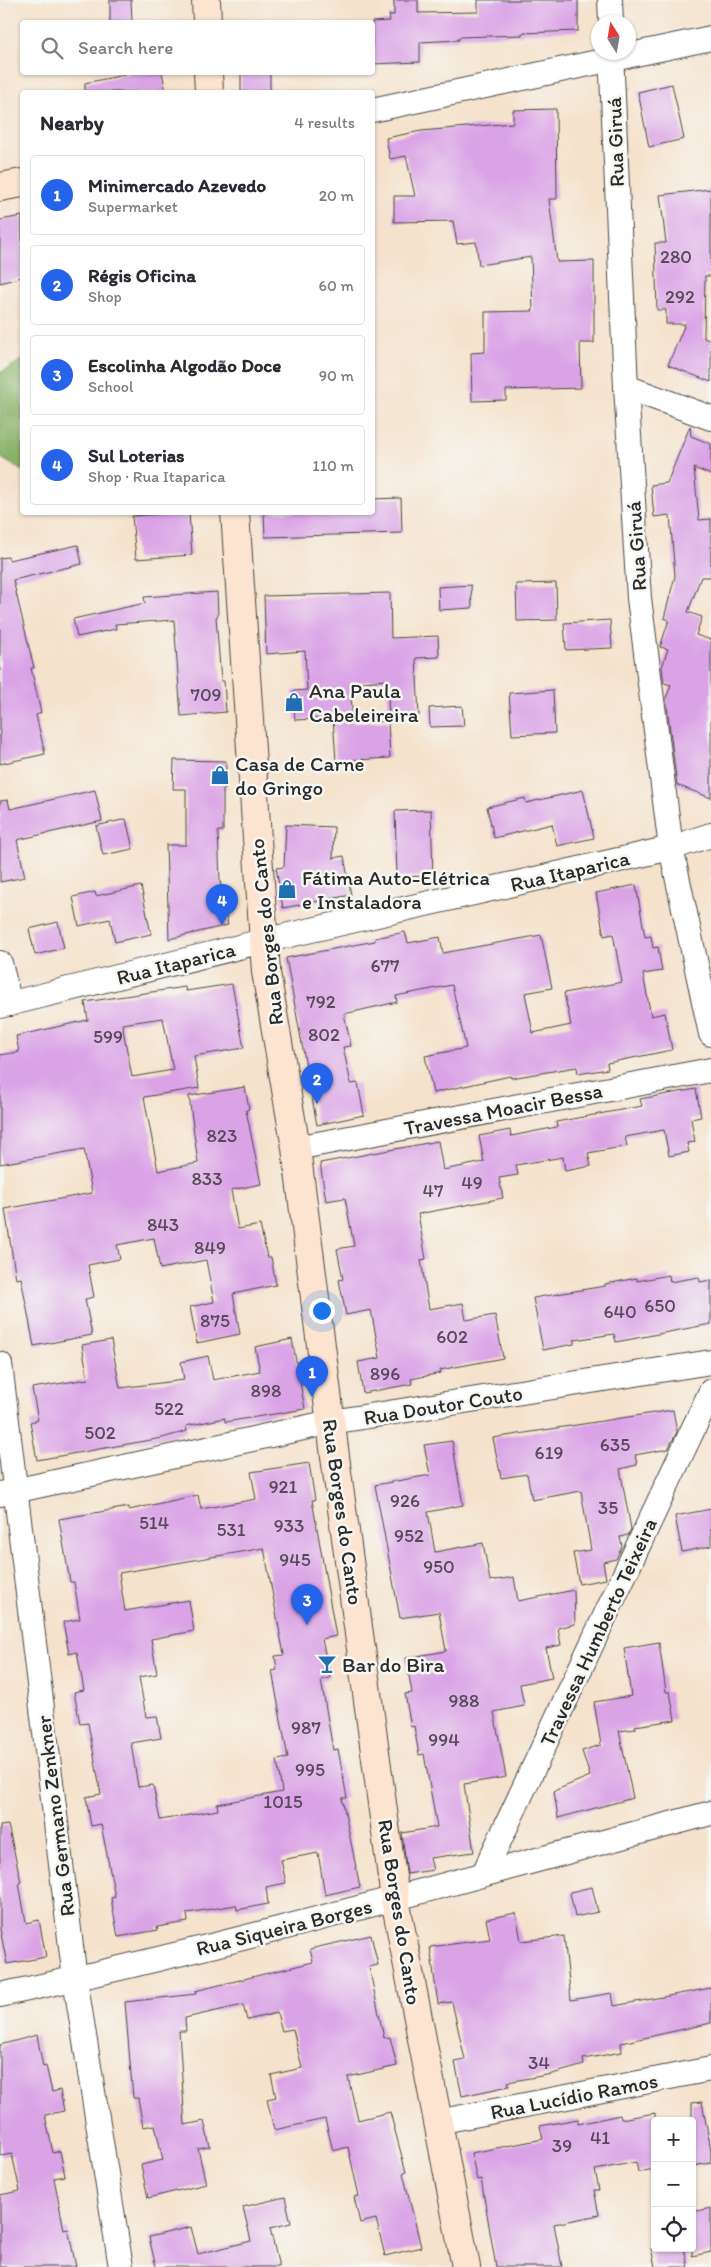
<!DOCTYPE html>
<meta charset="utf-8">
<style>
body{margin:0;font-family:Itim,sans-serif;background:#f7f7f7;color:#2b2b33}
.controls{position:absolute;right:15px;bottom:15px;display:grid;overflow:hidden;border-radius:5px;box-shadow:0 1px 4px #0004}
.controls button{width:45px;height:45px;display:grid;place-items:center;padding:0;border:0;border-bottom:1px solid #e1e1e2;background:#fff;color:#2b2b33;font:25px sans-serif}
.compass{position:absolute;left:591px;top:15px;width:45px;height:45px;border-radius:50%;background:#fff;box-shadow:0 1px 4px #0004;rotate:349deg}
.you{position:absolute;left:321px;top:1310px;width:18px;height:18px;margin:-12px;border:4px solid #fff;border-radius:50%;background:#1a73e8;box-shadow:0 0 0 8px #1a73e833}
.badge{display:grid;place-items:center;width:32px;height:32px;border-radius:50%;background:#2563eb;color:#fff;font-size:16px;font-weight:700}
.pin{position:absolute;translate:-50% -41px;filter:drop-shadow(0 1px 2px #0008)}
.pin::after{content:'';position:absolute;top:26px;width:18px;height:15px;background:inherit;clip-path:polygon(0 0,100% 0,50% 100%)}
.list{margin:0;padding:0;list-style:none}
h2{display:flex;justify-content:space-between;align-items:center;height:65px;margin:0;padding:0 20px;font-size:21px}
h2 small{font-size:16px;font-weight:400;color:#7c7c81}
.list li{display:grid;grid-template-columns:32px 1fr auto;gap:15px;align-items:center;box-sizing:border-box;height:80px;margin:0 10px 10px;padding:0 10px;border:1px solid #e1e1e2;border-radius:5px}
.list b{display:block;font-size:19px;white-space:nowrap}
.list p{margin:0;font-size:16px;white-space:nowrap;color:#7c7c81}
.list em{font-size:16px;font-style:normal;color:#7c7c81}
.icon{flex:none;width:28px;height:28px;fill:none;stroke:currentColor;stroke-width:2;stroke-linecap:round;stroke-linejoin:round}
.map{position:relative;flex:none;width:711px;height:2267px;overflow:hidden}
.search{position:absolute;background:#fff;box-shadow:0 1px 4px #0004;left:20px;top:20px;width:355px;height:55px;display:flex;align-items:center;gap:12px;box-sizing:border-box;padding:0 18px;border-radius:5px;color:#7c7c81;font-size:19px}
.panel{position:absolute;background:#fff;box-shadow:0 1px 4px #0004;left:20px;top:90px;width:355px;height:425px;border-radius:5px}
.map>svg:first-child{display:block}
</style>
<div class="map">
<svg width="711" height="2267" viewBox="0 0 711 2267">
<rect width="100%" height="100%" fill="#f6f6f2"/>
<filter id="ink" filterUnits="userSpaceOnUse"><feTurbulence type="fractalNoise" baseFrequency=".02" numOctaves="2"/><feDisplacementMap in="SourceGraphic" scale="10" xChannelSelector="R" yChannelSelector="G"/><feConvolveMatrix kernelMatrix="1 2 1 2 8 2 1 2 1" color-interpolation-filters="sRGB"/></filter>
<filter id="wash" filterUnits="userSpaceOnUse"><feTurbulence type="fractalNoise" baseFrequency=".0096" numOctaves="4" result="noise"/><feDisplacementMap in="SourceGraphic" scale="20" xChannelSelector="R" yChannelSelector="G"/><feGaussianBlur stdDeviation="1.12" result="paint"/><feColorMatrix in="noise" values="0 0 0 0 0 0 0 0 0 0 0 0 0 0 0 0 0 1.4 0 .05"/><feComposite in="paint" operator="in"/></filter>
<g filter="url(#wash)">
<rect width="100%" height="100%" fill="#f5e2cc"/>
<polygon fill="#88b268" stroke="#5a6e4a" points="22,360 22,471 0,457 0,373"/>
<g id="blocks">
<g fill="#daa3e6" fill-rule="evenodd">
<polygon points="110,0 131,0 132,22 110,22"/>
<polygon points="394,0 418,0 418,13 478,12 478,0 578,0 578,31 522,33 522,35 459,37 459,40 420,42 420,62 372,64 372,22 390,21 389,15 394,15"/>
<polygon points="139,72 162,72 166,92 85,92 85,83"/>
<polygon points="241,72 270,72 270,91 241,92"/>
<polygon points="672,84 684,139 649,147 638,92"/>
<polygon points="556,109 557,199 549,199 557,262 594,261 594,343 580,343 581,388 506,390 506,400 472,401 471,353 485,352 485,312 533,311 531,257 479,265 476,242 457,244 453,221 394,222 394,196 415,196 406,156 390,159 386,138 421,131 513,123 513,110"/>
<polygon points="711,189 711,276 705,276 704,338 711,341 711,382 668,365 685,324 666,324 666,310 657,310 655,243 666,243 660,195"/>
<polygon points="22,216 22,277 0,283 0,220"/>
<polygon points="690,426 691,436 711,444 711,475 694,468 699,520 711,519 711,577 701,577 688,612 702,617 696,635 711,640 711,798 677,785 666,698 671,685 664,683 662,667 668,649 660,647 669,620 664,618 675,576 670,515 654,517 651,485 667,483"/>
<polygon points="401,498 402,533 265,537 264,512 372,512 372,499"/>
<polygon points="189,512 192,555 136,559 132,516"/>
<polygon points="78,545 82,564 13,580 34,668 31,668 41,713 36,715 45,754 0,764 0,558 8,557 9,560"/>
<polygon points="556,583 557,620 517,621 516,584"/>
<polygon points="471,585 472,608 439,610 438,587"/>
<polygon points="217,592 218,616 216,617 221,681 224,681 226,712 181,716 174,620 115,624 116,629 77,637 73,619 145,603 144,597"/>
<polygon points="390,593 391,638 438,636 439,657 416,658 419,716 389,717 387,680 350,683 353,723 388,721 390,758 336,761 333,718 295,720 293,691 307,690 305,651 266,654 264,596"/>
<polygon points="610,620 612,648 566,650 564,623"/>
<polygon points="553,690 555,733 512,735 509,693"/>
<polygon points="462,706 464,726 430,727 429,708"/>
<polygon points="174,760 226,761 226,789 223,789 223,831 218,831 220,881 228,925 169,939 166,845 186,845 186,789 173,789"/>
<polygon points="95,790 102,821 17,840 25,877 0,882 0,801 8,800 10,809"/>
<polygon points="583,790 594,838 557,846 552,824 494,838 487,807 525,798 526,803"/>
<polygon points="431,810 433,876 397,877 395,811"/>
<polygon points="126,819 133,849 103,855 96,826"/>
<polygon points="286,825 334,827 333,858 344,856 351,895 283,908 276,868 284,867"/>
<polygon points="636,885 645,937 651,936 653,948 658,947 662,971 643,974 651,1016 665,1013 672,1050 607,1063 608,1069 578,1074 577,1067 511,1078 510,1076 433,1093 425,1056 466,1048 452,985 396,996 397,1002 344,1014 351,1046 343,1047 351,1084 358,1083 364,1115 317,1125 286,958 375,941 375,938 405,932 408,943 440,937 443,953 541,935 552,988 525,993 533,1033 571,1025 564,993 622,982 613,934 604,936 596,893"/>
<polygon points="141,886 151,934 115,942 110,919 79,926 73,897 95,892 96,896"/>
<polygon points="58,922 64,948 35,955 29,929"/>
<path d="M232,984L244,1048L194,1056L199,1088L144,1097L158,1171L198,1163L189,1096L245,1087L249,1109L246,1110L261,1184L231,1190L238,1229L260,1225L267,1257H271L276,1285L233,1294L240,1334L197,1343L190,1307L214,1302L206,1260L160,1269L154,1238L117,1245L120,1259L88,1265L94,1297L85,1299L92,1335L34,1346L21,1278L16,1279L5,1209L92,1193L84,1149L0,1164V1055L19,1052L16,1036L88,1020L85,1002L185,987L186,991ZM163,1018L173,1070L132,1077L122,1024Z"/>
<polygon points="696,1089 701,1117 691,1119 695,1142 687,1143 689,1152 669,1156 664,1130 625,1137 627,1146 588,1153 591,1166 565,1171 563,1157 516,1165 518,1175 499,1178 503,1198 418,1214 426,1259 421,1260 429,1309 463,1303 466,1320 495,1315 503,1358 440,1370 441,1373 411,1379 412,1384 363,1393 358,1362 380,1358 371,1310 346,1315 339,1280 343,1279 337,1249 354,1246 345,1198 326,1201 320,1163 438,1141 443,1170 484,1162 479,1136 510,1130 511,1136 557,1127 556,1122 642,1106 640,1099"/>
<polygon points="669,1275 670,1282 699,1277 700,1282 711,1280 711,1324 616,1342 614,1334 574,1340 574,1344 543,1350 533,1298 605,1286 605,1284 637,1278 637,1281"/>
<polygon points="292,1339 305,1409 225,1422 225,1418 186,1426 187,1431 162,1438 37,1460 30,1422 38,1420 32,1388 88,1379 82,1345 111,1340 120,1388 184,1380 181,1362 208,1356 213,1380 260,1371 255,1347"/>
<polygon points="673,1410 677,1432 668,1449 635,1455 637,1465 620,1469 631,1529 628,1535 620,1537 622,1547 616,1559 603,1562 606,1579 579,1584 573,1553 591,1550 581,1491 532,1500 527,1474 501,1478 493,1438"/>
<polygon points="452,1441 463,1505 428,1512 435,1552 483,1543 490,1581 514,1577 518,1601 574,1590 575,1624 558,1628 561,1645 546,1648 552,1678 520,1684 524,1706 494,1712 506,1777 464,1784 474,1852 430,1858 433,1870 407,1874 402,1833 437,1827 424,1754 419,1755 414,1726 411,1727 405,1694 412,1693 406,1658 446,1651 439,1612 400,1618 375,1485 430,1475 424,1445"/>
<path d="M309,1463L315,1500H312L336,1636L322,1639L330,1678L321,1680L333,1750L338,1749L347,1798H342L360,1887L325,1895L318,1853L281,1860L286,1883L266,1887L268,1904L237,1910L236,1905L187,1913L188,1922L157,1927L158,1930L118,1937L111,1898L115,1897L101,1824L91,1826L86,1797L101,1794L88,1723L80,1724L74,1692L84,1690L77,1652L69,1654L63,1622L80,1619L74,1582H70L59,1519L129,1507V1510L198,1495L201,1509L256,1499L251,1472ZM264,1548L284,1655L275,1656L277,1670L272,1671L288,1758L277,1760L282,1792L217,1804L218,1810L160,1820L153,1785L138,1787L131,1743L161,1738L157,1716L146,1717L139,1677L157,1674L151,1639L194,1631L189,1600L125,1611L119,1573Z"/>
<polygon points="711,1509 711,1546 682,1552 675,1516"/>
<polygon points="659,1642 666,1692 670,1692 675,1720 635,1726 636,1729 619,1731 633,1798 558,1818 554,1791 590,1776 582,1751 601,1745 594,1702 631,1696 624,1648"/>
<polygon points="8,1825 21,1882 19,1883 26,1923 39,1920 46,1957 7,1964 0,1929 0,1826"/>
<polygon points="592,1887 598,1912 575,1917 570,1892"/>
<polygon points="516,1913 521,1941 564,1936 571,2000 612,1993 614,2006 711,1988 711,2023 621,2043 622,2052 583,2059 584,2065 552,2074 508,2082 509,2086 462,2096 455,2062 465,2060 452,2002 438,2004 430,1947 490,1939 486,1919"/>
<polygon points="371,1935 378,1965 369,1967 384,2038 390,2037 397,2066 348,2077 358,2120 390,2112 406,2172 403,2173 421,2247 385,2256 376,2219 360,2223 354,2197 359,2196 348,2147 333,2151 325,2119 274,2130 267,2099 276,2097 271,2075 302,2068 293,2029 282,2031 277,2013 247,2020 243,2005 185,2018 186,2031 179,2031 185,2125 204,2121 210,2147 198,2149 206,2184 148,2198 141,2165 163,2160 155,2125 143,2127 138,2098 133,2098 125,2002 196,1994 195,1991 313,1962 310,1949"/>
<polygon points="37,2035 43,2067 46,2066 52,2092 60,2090 64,2111 45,2115 53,2153 60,2151 65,2176 54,2178 64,2230 68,2229 76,2267 0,2267 0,2195 20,2191 12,2154 0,2156 0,2045"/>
<polygon points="702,2102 711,2150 711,2163 692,2166 692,2103"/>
<polygon points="655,2113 655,2169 638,2172 636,2162 595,2170 599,2190 594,2190 599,2215 554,2224 562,2267 496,2267 481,2179 477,2180 471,2153 543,2139 540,2126 578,2119 578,2124 620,2115 621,2119"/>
<polygon points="285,2197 291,2223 270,2228 279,2267 156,2267 149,2237 191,2227 198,2254 251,2241 243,2207"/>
<polygon points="711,2208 711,2252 692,2256 692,2212"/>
<polygon points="651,2248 684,2248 688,2267 655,2267"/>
</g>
</g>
</g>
<g filter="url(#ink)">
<use href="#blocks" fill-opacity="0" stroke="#494643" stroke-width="1"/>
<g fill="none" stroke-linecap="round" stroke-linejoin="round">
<g stroke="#494643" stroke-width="26">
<g id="street">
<polyline points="610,0 611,22"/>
<polyline points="611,52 626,387 639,598 671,848 711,1034"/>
<polyline points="372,110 711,38"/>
<polyline points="626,387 711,418"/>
<polyline points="0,963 10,1004"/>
<polyline points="0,1006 263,941 671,848 711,835"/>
<polyline points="296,1148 711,1070"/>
<polyline points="0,1364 75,1979 121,2267"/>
<polyline points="0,1494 331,1422 711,1362"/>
<polyline points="484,1873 711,1391"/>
<path d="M0,1995C239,1944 475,1876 711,1813"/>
<polyline points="437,2122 711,2069"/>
</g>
</g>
<g stroke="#494643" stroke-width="30">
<g id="secondary">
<polyline points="206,0 207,22"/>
<polyline points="208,72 209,92"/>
<polyline points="0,187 22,183"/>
<polyline points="235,512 266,972 296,1148 337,1472 395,1899 466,2267"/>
</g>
</g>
<use href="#street" stroke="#fff" stroke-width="24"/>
<use href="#secondary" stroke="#fde4d1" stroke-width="28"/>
</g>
</g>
<defs>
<g id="shop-bare" transform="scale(1.5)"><path d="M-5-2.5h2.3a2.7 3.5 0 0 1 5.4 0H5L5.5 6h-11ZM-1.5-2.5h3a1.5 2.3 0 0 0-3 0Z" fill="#1f6fb2" stroke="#f6f6f2" stroke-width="2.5" paint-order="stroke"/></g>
<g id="bar-bare" transform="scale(1.5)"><path d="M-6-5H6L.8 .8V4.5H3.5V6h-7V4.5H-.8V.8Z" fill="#1f6fb2" stroke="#f6f6f2" stroke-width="2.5" paint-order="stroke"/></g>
</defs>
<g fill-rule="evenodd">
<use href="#shop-bare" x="294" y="702"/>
<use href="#shop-bare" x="220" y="775"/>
<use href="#shop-bare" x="287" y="889"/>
<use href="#bar-bare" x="327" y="1664"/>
</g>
<g text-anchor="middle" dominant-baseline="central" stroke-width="5" stroke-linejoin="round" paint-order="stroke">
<g font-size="19" fill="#57495a">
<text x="676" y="256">280</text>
<text x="680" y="296">292</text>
<text x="206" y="694">709</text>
<text x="385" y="965">677</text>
<text x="321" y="1001">792</text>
<text x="324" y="1034">802</text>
<text x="108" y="1036">599</text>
<text x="222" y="1135">823</text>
<text x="207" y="1178">833</text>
<text x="472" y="1182">49</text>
<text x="433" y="1190">47</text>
<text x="163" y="1224">843</text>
<text x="210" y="1247">849</text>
<text x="660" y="1305">650</text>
<text x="620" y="1311">640</text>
<text x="215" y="1320">875</text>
<text x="452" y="1336">602</text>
<text x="385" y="1373">896</text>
<text x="266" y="1390">898</text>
<text x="169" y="1408">522</text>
<text x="100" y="1432">502</text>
<text x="615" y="1444">635</text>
<text x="549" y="1452">619</text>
<text x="283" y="1486">921</text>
<text x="405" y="1500">926</text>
<text x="608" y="1507">35</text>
<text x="154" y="1522">514</text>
<text x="289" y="1525">933</text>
<text x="231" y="1529">531</text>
<text x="409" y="1535">952</text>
<text x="295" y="1559">945</text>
<text x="439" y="1566">950</text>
<text x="464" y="1700">988</text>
<text x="306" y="1727">987</text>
<text x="444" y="1739">994</text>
<text x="310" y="1769">995</text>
<text x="283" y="1801">1015</text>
<text x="539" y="2062">34</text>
<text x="600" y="2137">41</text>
<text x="562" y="2145">39</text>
</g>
<g font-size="21" fill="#2b2b2b" stroke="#f6f6f2">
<text transform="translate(615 142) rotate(-92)">Rua Giruá</text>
<text transform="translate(636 546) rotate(-94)">Rua Giruá</text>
<text transform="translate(570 871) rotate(-13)">Rua Itaparica</text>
<text transform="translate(266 932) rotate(-96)">Rua Borges do Canto</text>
<text transform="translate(176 963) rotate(-14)">Rua Itaparica</text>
<text transform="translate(503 1109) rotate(-11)">Travessa Moacir Bessa</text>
<text transform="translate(443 1405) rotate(-9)">Rua Doutor Couto</text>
<text transform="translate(343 1512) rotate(82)">Rua Borges do Canto</text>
<text transform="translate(598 1632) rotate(-65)">Travessa Humberto Teixeira</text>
<text transform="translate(55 1816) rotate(-97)">Rua Germano Zenkner</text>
<text transform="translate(400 1912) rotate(81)">Rua Borges do Canto</text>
<text transform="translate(284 1927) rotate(-14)">Rua Siqueira Borges</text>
<text transform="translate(574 2096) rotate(-11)">Rua Lucídio Ramos</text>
</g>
<g font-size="21" fill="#2b2b2b" stroke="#f6f6f2" text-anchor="start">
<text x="309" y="690">Ana Paula<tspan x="309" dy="24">Cabeleireira</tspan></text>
<text x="235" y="763">Casa de Carne<tspan x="235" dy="24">do Gringo</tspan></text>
<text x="302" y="877">Fátima Auto-Elétrica<tspan x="302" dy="24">e Instaladora</tspan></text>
<text x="342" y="1664">Bar do Bira</text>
</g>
</g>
</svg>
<div class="controls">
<button>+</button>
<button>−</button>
<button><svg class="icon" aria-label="locate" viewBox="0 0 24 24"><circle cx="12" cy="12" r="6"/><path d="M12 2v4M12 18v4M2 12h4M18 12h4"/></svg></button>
</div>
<svg class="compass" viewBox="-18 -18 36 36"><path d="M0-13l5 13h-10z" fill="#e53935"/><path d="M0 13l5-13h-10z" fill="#7c7c81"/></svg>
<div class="you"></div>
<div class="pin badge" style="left:312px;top:1397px">1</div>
<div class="pin badge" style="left:317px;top:1104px">2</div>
<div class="pin badge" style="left:307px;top:1625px">3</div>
<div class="pin badge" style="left:222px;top:925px">4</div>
<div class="search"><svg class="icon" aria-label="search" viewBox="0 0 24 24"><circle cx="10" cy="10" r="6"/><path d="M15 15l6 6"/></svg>Search here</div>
<section class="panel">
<h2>Nearby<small>4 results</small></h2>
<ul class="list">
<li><span class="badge">1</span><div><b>Minimercado Azevedo</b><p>Supermarket</p></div><em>20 m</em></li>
<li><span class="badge">2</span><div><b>Régis Oficina</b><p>Shop</p></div><em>60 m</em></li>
<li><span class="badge">3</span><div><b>Escolinha Algodão Doce</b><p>School</p></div><em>90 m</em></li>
<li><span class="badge">4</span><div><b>Sul Loterias</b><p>Shop · Rua Itaparica</p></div><em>110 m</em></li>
</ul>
</section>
</div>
